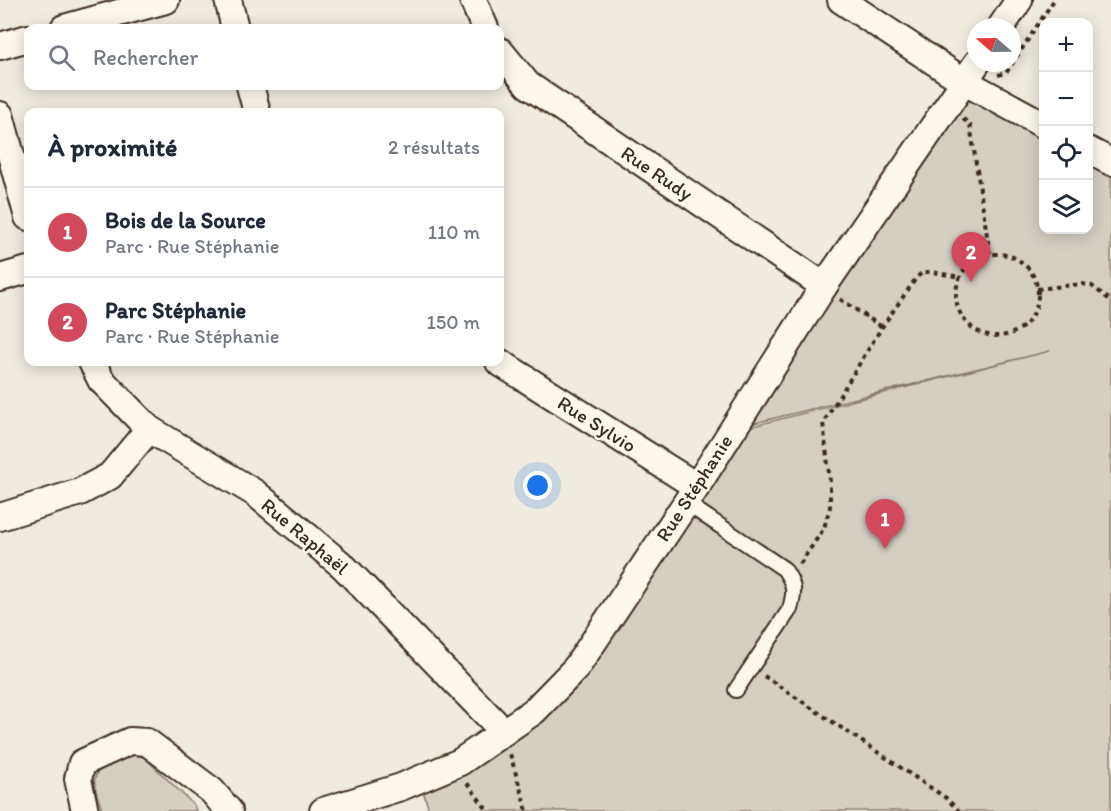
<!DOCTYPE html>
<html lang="fr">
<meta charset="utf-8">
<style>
body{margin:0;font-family:Itim,sans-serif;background:#f6f6f7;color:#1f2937}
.controls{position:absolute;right:18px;top:18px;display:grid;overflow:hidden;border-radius:12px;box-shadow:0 3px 15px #0003}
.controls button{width:54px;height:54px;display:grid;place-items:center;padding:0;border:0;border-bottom:2px solid #e0e1e3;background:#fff;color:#1f2937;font:30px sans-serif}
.compass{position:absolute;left:967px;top:18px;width:54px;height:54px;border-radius:50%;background:#fff;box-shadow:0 3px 15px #0003;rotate:290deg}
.you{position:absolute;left:538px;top:486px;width:21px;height:21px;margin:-15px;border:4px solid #fff;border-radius:50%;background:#1a73e8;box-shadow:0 0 0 9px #1a73e833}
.badge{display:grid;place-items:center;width:39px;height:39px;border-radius:50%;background:#d1495b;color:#fff;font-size:20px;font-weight:700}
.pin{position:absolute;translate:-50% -50px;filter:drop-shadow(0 2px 3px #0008)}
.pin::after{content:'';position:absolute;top:32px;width:21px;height:18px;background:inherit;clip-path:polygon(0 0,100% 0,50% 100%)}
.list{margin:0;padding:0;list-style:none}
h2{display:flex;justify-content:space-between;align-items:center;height:78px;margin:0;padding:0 24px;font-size:26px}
h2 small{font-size:20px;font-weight:400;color:#747a83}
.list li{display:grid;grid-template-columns:39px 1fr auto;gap:18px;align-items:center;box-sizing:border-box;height:90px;padding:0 24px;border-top:2px solid #e0e1e3}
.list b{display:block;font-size:22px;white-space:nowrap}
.list p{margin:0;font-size:20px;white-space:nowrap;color:#747a83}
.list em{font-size:20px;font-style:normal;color:#747a83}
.icon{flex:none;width:33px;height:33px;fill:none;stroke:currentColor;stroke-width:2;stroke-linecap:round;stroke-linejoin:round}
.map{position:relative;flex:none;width:1111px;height:811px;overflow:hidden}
.search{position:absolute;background:#fff;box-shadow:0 3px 15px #0003;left:24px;top:24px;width:480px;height:66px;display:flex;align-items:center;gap:15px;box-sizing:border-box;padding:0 21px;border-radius:12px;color:#747a83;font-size:22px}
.panel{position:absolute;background:#fff;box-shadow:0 3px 15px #0003;left:24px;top:108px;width:480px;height:258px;border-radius:12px}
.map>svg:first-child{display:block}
</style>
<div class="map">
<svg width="1111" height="811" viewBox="0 0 1111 811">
<rect width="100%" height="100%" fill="#f0ebe0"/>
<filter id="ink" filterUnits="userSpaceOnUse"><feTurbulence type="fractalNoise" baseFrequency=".0167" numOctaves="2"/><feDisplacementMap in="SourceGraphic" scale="12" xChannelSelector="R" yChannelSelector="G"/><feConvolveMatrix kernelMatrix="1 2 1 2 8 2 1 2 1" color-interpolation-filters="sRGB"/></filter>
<g filter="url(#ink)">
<g fill="#d5cec3" stroke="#887c70" stroke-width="1.5">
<polygon points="965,82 1043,125 1044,230 1088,230 1089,150 1111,162 1111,811 429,811 420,780 536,710 741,429 1050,351 734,428"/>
<path d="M134,755L144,757L194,805L196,811H102C96,788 85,775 111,762C119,759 126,756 134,755Z"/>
</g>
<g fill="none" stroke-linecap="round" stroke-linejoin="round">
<g stroke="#3b2a1e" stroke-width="18">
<path id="service" d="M686,503L784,569C795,585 795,591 790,609L736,690"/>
</g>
<g stroke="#3b2a1e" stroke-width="30">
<g id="minor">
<polyline points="228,0 235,28"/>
<polyline points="473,0 485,28"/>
<polyline points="841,0 965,82 1044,125"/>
<polyline points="1001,27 1019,0"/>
<polyline points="64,28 166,0"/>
<polyline points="0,46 28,38"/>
<polyline points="500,51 528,85 824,286"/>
<polyline points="250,86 257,112"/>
<polyline points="0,115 28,217"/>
<polyline points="1088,150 1111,162"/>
<polyline points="0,278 28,270"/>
<polyline points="92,362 101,380 149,429 255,493 343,566 504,732"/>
<polyline points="499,362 696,486"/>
<polyline points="0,517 80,492 110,476 149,429"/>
<polyline points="85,811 78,779 82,763 130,741 147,742 212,791 229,811"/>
<polyline points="323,811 401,787 460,762 534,711 576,668 686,503 824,286 977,63"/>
</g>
</g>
<g stroke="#3b2a1e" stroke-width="4" stroke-dasharray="4.5 4.5" stroke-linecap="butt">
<polyline points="998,75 1006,73 1054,0"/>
<polyline points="963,119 970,124 990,255"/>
<circle cx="997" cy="295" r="41"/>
<polyline points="1037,289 1082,284 1092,286 1111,301"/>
<polyline points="840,299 882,327"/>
<polyline points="800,564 824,528 830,507 830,482 823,423 882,327 917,277 923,272 932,272 960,277"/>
<polyline points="764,676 946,798 959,811"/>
<polyline points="510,754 527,811"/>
<polyline points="467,783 488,811"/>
</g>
<use href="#service" stroke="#fbf7ec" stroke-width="14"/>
<use href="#minor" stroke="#fbf7ec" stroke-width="26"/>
</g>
</g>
<g text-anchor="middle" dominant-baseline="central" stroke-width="5" stroke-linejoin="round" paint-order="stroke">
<g font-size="20" fill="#3b2a1e" stroke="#fbf7ec">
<text transform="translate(657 173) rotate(34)">Rue Rudy</text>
<text transform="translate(597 424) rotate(32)">Rue Sylvio</text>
<text transform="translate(694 488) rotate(-57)">Rue Stéphanie</text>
<text transform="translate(305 536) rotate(40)">Rue Raphaël</text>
</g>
</g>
</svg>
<div class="controls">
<button>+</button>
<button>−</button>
<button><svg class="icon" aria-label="locate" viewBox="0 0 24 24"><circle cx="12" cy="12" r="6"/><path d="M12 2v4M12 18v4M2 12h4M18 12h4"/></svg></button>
<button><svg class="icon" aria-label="layers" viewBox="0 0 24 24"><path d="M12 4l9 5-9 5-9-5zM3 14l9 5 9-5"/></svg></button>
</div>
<svg class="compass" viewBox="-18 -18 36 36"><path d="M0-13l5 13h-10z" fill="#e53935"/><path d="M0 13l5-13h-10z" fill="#747a83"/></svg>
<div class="you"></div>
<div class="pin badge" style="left:885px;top:549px">1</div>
<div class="pin badge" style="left:971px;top:282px">2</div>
<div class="search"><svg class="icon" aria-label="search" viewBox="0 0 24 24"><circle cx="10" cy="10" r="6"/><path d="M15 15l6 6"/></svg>Rechercher</div>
<section class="panel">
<h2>À proximité<small>2 résultats</small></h2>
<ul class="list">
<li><span class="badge">1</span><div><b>Bois de la Source</b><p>Parc · Rue Stéphanie</p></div><em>110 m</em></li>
<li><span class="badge">2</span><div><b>Parc Stéphanie</b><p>Parc · Rue Stéphanie</p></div><em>150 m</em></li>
</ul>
</section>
</div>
